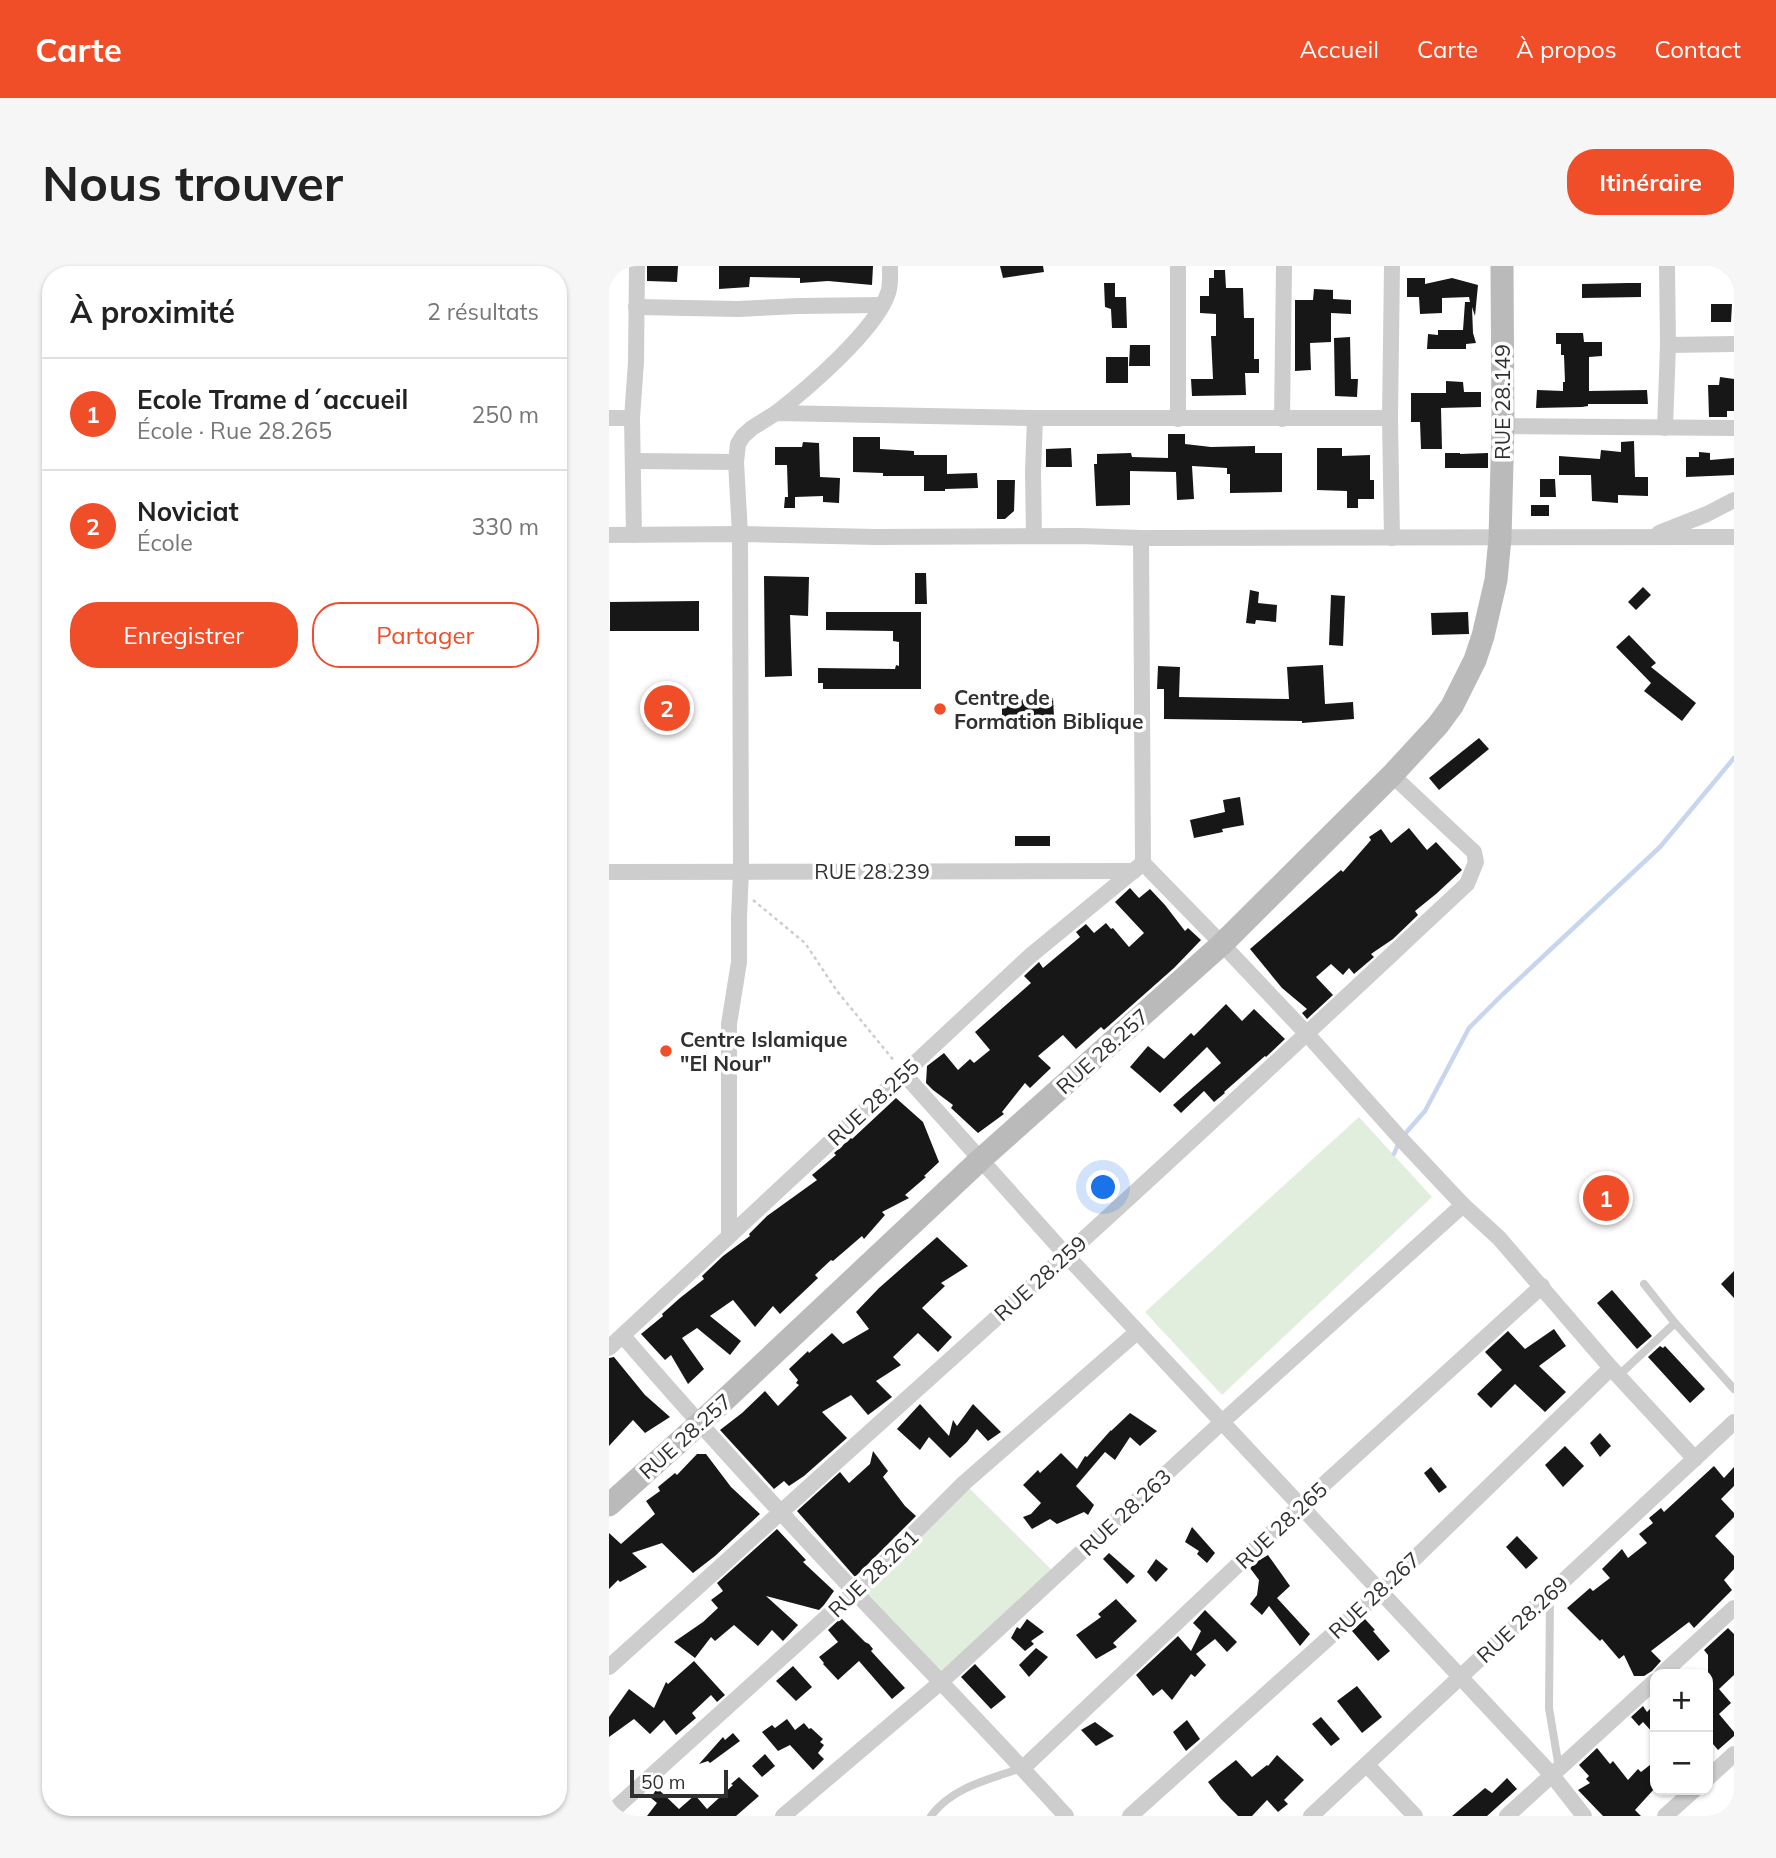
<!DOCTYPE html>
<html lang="fr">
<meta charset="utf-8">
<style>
body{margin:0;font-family:Mulish,sans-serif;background:#f6f6f6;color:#222}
.controls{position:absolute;right:21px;bottom:21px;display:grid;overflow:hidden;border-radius:14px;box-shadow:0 2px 5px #0004}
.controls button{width:63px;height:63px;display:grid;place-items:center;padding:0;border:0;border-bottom:2px solid #e0e0e0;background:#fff;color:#222;font:35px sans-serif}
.scale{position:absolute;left:21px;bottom:18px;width:98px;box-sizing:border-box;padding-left:7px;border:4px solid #303030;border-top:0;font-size:19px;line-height:24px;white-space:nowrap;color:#303030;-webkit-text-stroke:5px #fff;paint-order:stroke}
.you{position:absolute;left:495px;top:922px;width:24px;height:24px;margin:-18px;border:5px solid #fff;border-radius:50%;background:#1a73e8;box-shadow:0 0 0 10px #1a73e833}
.badge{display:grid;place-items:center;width:46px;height:46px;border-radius:50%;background:#ef4e29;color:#fff;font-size:23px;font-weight:700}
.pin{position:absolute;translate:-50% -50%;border:4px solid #fff;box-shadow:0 2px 7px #0006}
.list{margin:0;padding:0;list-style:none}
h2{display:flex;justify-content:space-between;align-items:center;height:91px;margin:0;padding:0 28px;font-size:30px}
h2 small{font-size:23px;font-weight:400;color:#767676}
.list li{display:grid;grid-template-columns:46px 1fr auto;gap:21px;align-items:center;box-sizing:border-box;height:112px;padding:0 28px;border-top:2px solid #e0e0e0}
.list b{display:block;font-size:26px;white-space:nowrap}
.list p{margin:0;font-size:23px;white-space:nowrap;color:#767676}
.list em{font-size:23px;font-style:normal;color:#767676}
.actions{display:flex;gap:14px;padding:21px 28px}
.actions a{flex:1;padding:16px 0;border:2px solid #ef4e29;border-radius:28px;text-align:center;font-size:24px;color:#ef4e29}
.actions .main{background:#ef4e29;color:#fff}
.map{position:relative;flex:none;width:1125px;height:1550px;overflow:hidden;border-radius:28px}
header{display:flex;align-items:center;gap:42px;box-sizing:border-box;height:98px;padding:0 35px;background:#ef4e29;color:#fff}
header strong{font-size:33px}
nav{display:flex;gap:38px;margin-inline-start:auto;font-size:24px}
.intro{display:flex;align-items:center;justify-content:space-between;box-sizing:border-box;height:168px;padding:0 42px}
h1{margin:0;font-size:49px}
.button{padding:18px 32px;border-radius:28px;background:#ef4e29;color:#fff;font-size:24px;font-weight:700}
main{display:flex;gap:42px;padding:0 42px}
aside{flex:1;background:#fff;border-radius:28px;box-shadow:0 2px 5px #0004}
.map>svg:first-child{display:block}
</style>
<header>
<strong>Carte</strong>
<nav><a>Accueil</a><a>Carte</a><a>À propos</a><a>Contact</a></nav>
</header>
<div class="intro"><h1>Nous trouver</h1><a class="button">Itinéraire</a></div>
<main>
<aside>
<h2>À proximité<small>2 résultats</small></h2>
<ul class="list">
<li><span class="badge">1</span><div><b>Ecole Trame d´accueil</b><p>École · Rue 28.265</p></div><em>250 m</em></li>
<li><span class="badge">2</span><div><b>Noviciat</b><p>École</p></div><em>330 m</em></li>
</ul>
<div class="actions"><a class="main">Enregistrer</a><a>Partager</a></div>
</aside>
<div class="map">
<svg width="1125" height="1550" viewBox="0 0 1125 1550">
<rect width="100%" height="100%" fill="#fff"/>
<g fill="#e1eddd">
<polygon points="750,851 823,931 613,1129 536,1046"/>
<polygon points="355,1217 448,1309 333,1407 252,1320"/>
</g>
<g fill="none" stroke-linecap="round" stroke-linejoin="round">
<g stroke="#c8d5ee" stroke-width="4.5">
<polyline points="795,869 816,845 860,762 893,729 1051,581 1125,492"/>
<polyline points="785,888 790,876"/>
</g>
</g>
<g fill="#171717">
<polygon points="38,0 69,0 68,16 38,15"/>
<polygon points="110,0 264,0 263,19 219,15 191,17 191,12 141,11 140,21 110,23"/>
<polygon points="391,0 434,0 435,6 394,12"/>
<polygon points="605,4 616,4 617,22 634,22 635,52 645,52 645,93 650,93 650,107 636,107 637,129 583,130 582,113 604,113 602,70 607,70 607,48 591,47 591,30 600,30 600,12 605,12"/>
<polygon points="798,12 816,12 816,18 843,12 869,19 866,50 863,41 864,67 867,77 857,78 857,83 818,83 819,68 829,69 829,64 854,64 856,36 861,36 860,31 833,32 833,47 811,48 810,31 798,31"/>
<polygon points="495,17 506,17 506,31 517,31 518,62 503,62 502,43 496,41"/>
<polygon points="1019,17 1032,17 1032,31 973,32 973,18"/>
<polygon points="705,23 724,24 724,33 742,34 742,48 722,47 722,76 701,77 702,104 686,105 686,34 704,34"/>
<polygon points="1102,38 1123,38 1122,56 1102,56"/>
<polygon points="947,67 974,67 975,76 993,76 993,90 980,91 980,125 1038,124 1039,138 979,138 979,140 973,141 927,142 928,124 954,125 954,116 956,116 955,89 952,89 952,78 947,78"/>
<polygon points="741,71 742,113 749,113 748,131 726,130 725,72"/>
<polygon points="521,79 541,79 541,100 520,100"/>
<rect x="497" y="91" width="22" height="26"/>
<polygon points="1111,111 1125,113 1125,145 1118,145 1118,151 1100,151 1099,119 1110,119"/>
<polygon points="837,115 854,116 855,126 872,126 872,141 832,142 833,183 812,183 811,156 802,156 802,127 837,127"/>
<polygon points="559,168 576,168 576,178 602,181 646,180 646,187 673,187 673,226 621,227 621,208 618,208 618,202 583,200 585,233 568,234 567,206 521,205 521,239 487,240 485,198 488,198 488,188 522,187 523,191 559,192"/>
<polygon points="244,171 271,171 271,183 305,185 305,189 338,189 338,208 368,207 369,222 336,223 336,225 315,225 315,210 274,210 274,207 244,206"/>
<polygon points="1025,175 1026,211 1039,211 1039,230 1009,229 1009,237 983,235 982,209 950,209 950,190 991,193 992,184 1012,186 1012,176"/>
<polygon points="194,176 210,177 211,211 231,212 230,237 214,236 214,230 186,231 186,242 175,242 176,231 179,231 178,199 166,199 166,181 193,181"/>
<polygon points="462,182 463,201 437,201 437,183"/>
<polygon points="708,182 733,182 733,190 761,189 761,214 765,214 765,233 749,233 749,242 738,242 738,225 708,224"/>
<polygon points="1090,186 1101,187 1101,194 1125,192 1125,209 1077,211 1077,191 1090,191"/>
<polygon points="836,187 851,187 851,188 879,187 879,202 836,202"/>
<polygon points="931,213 946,213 947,231 931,231"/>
<polygon points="388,214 406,214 405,245 396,253 388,253"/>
<rect x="922" y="239" width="18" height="11"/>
<polygon points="306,307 317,307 318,338 306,338"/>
<polygon points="155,310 200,311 199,350 181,349 183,410 156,411"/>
<polygon points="1034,321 1042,329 1027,344 1019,336"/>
<polygon points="641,324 650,326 649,337 668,339 667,356 647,354 646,358 637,357"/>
<polygon points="722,329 736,330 734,380 720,379"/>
<polygon points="90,335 90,365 1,365 1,336"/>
<polygon points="217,346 312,346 312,423 214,423 214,417 209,417 209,402 286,403 287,399 290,400 290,376 284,375 284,365 217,364"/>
<polygon points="859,346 860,368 823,369 822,347"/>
<polygon points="1020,369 1047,397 1042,401 1087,437 1073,455 1035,425 1042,417 1007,381"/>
<polygon points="714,399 716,438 744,436 745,453 693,457 693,455 555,453 555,423 548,423 549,400 571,401 570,431 680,433 678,401"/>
<polygon points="444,432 445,451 393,453 393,434"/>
<polygon points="870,472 880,483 830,524 820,512"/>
<polygon points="631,531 635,559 613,563 614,566 585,572 581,554 616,546 614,534"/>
<polygon points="800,562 818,584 827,576 853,604 827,628 806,645 809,649 784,673 762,688 765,691 745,708 740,702 734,709 722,698 707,711 724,729 698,753 693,747 698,743 673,722 641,683 732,604 734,606 762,574 760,571 772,563 782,577"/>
<rect x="406" y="570" width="35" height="10"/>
<polygon points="521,622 530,632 541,623 556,639 576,665 579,662 592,674 565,702 495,764 492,761 467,783 454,769 429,790 442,802 421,822 416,817 393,846 395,848 369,867 342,842 344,839 324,824 317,817 318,800 335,787 349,804 361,793 365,797 381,784 366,766 422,717 415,710 430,696 434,702 471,671 467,666 477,658 485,667 497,657 502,663 504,662 520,681 535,667 506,636"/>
<polygon points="617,738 633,755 645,743 676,773 657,791 656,790 615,826 616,827 605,836 595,825 572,847 564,839 612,797 598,781 551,827 521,801 539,780 555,793 582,767 585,770"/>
<polygon points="287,832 314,856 330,896 315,910 317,911 296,929 300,932 273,946 276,949 255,973 253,970 224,995 222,994 206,1009 209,1012 171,1048 164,1040 146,1061 124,1034 101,1050 132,1075 121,1089 88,1062 73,1072 95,1103 79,1118 62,1089 56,1094 32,1068 54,1050 53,1048 71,1032 95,1013 93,1010 114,990 141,970 140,968 158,950 208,914 203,909 227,889 225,887 242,872 243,873"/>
<polygon points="328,971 359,1000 332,1017 336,1020 313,1042 343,1071 329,1086 309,1067 284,1091 292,1099 267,1115 283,1131 259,1149 242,1129 213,1146 238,1172 195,1210 180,1220 175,1215 165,1223 111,1164 133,1147 156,1125 169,1140 190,1119 187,1117 189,1114 180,1103 199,1085 200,1087 223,1067 234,1078 260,1063 247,1046 270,1022"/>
<polygon points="1125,1005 1125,1032 1112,1018"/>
<polygon points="1003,1024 1043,1070 1028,1083 988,1037"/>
<polygon points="945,1063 957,1080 930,1100 957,1126 936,1146 906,1118 882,1142 868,1128 893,1104 876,1086 899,1065 916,1083"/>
<polygon points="1051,1080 1054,1082 1056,1080 1096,1123 1081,1137 1039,1091"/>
<polygon points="5,1091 36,1129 61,1151 36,1167 24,1154 0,1180 0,1092"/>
<polygon points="311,1138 340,1170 344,1154 348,1160 364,1138 392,1166 379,1175 368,1163 358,1176 341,1192 320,1171 311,1184 288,1163"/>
<polygon points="521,1147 548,1165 531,1180 521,1171 506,1194 496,1186 467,1220 485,1239 479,1249 475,1246 448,1258 441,1253 423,1263 414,1251 422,1248 432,1237 414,1219 429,1204 431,1207 452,1187 468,1203 476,1190 478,1191 502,1164 502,1165"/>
<polygon points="991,1167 1002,1180 991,1191 981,1177"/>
<polygon points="956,1180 975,1200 954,1221 936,1199"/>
<polygon points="264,1185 279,1205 274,1211 296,1240 307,1250 246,1311 188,1245 231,1206 240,1217 261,1198"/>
<polygon points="88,1188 97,1188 122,1221 151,1248 106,1290 84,1307 53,1277 23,1287 38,1301 11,1316 9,1314 0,1323 0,1267 12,1278 46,1248 37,1235 51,1225 49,1221 66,1207 68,1209"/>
<polygon points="1105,1200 1115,1212 1125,1201 1125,1220 1112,1233 1125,1247 1125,1251 1106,1270 1125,1290 1125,1303 1115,1314 1123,1324 1085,1362 1080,1356 1042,1385 1052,1395 1043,1405 1035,1410 1025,1410 1015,1389 1010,1393 993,1373 991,1375 958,1342 981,1322 984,1325 1001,1312 993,1303 1013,1283 1019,1292 1038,1277 1030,1268 1044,1257 1040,1252 1052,1242 1055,1246"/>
<polygon points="822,1201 838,1221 830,1227 815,1207"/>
<polygon points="583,1261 606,1287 598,1297 588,1288 590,1285 576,1276"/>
<polygon points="168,1263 197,1294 194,1296 225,1325 215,1339 210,1344 157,1330 189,1359 174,1375 163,1364 149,1380 125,1359 106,1375 102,1371 86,1392 65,1376 94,1356 109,1342 102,1334 114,1325 108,1317"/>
<polygon points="908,1270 929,1292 917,1303 897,1281"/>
<polygon points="500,1287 526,1310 518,1318 494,1293"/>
<polygon points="659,1289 681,1320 668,1332 701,1368 691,1380 660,1340 653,1349 641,1338 648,1329 650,1314 641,1302 649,1295"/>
<polygon points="547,1293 559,1303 547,1316 538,1306"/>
<polygon points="507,1333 528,1355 504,1377 508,1381 487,1393 467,1369 492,1351 489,1348"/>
<polygon points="596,1344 628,1376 618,1386 606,1373 587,1388 597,1399 586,1411 582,1408 563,1434 553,1423 544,1430 527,1409 569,1370 582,1385 592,1365 584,1357"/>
<polygon points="232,1352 256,1376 260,1378 264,1383 262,1385 296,1422 283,1433 250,1395 229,1414 214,1398 215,1397 210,1391 229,1376 219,1364"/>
<polygon points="418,1353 435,1366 422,1375 425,1378 416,1385 402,1372 408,1361 411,1363"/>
<polygon points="756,1353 766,1364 764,1365 781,1385 769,1395 743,1365"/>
<polygon points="1119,1362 1125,1368 1125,1409 1110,1423 1122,1437 1110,1448 1125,1466 1125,1470 1109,1484 1099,1472 1099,1389 1095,1384"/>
<polygon points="427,1382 439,1391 420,1411 410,1399"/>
<polygon points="85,1395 116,1429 108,1436 102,1429 83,1447 87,1452 67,1469 55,1454 41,1468 25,1453 0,1471 0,1451 20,1423 45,1442 57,1416 59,1418"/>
<polygon points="366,1398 397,1431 382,1443 352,1411"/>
<polygon points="184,1400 203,1421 187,1435 167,1415"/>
<polygon points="748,1420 773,1451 753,1467 728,1435"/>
<polygon points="1046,1438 1046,1469 1034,1456 1030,1460 1022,1451 1034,1440 1038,1446"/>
<polygon points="712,1451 731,1473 722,1480 703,1458"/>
<polygon points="178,1453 186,1464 195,1457 200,1463 202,1462 214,1473 211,1476 215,1479 209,1487 215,1493 204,1504 181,1479 169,1485 153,1466 163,1459 166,1462"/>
<polygon points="578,1454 591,1473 577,1485 564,1466"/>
<polygon points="486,1456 505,1470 487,1480 472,1464"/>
<polygon points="124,1467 131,1475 101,1497 99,1495 90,1498 114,1471 116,1474"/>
<polygon points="988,1482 1001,1498 1004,1495 1019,1514 1029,1503 1032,1506 1046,1495 1046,1522 1026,1544 1032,1550 994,1550 969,1524 981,1517 977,1513 980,1510 970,1499"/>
<polygon points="156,1488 166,1500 153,1511 143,1500"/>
<polygon points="668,1489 695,1514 675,1534 679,1538 669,1546 658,1534 643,1550 629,1550 612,1533 599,1516 627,1494 643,1511 658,1499 659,1500"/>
<polygon points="130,1511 150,1530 127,1550 38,1550 48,1537 42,1532 48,1522 70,1543 86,1529 98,1543 124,1519 122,1518"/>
<polygon points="898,1512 908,1523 878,1550 843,1550 876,1522 883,1527"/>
</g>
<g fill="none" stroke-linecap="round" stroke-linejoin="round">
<polyline stroke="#cdcdcd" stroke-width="2.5" stroke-dasharray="3.5 3.5" stroke-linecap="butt" points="144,634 196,677 228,725 286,796"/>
<g stroke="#cdcdcd" stroke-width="8">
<polyline points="1035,1018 1066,1057 1125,1123"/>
<polyline points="1009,1110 1066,1057"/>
<polyline points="941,1330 940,1442 950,1502"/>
<path d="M322,1550C343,1521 381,1513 413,1502"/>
</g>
<g stroke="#cdcdcd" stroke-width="16">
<polyline points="569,0 569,153"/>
<polyline points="783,0 781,152 783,272"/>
<polyline points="27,41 129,43 189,40 273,39"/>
<polyline points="1059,79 1125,78"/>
<path d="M167,147C198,123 267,64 279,27C282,19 281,9 281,0"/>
<polyline points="0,152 23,152"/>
<polyline points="673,153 675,0"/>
<polyline points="894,160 1125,162"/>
<polyline points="1056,162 1059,79 1058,0"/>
<polyline points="24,195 127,196"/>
<polyline points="1050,267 1098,248 1125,234"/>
<polyline points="0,269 131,268 267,271 471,270 532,272 1125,271"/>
<polyline points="25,269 23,152 27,96 28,0"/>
<polyline points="425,270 424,206 426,152"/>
<polyline points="532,272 534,597 613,678 698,768 792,873 854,939 890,972 1002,1102 1086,1193"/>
<polyline points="0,606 525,605"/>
<polyline points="295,808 457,989 943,1509 975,1550"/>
<polyline points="120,969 120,758 130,696 130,651 132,605 131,268 127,196 129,178 134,170 143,162 167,147 426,152 781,152"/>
<path d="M14,1070C89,1157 167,1242 246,1326C316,1400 388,1474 457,1550"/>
<polyline points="0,1082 421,690 534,597"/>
<path d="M0,1401C151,1263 303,1127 455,991C591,868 724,743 858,618L867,596L865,586L783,509"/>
<polyline points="1053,1408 1125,1342"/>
<polyline points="758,1499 806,1550"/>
<polyline points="414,1502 691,1240 933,1020"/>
<polyline points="1099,1512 1125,1488"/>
<polyline points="0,1548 252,1320 355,1217 528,1066"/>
<polyline points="174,1550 332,1416 613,1156 854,939"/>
<polyline points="521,1550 772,1325 1002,1102"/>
<polyline points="702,1550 1125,1156"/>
<polyline points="898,1550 1046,1415"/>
<polyline points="1056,1550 1085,1524"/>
</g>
<polyline stroke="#bababa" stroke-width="23" points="0,1239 90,1158 371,894 613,678 783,509 829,459 843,440 866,394 874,370 887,314 891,272 894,160 893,0"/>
</g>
<g fill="#ef4e29" stroke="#fff" stroke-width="2.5">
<circle cx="331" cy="443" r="7"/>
<circle cx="57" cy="785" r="7"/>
</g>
<g text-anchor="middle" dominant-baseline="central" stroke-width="7" stroke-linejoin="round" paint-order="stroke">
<g font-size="21" fill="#303030" stroke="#fff">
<text transform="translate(893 136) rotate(-90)">RUE 28.149</text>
<text x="263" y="605">RUE 28.239</text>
<text transform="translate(493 785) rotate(-42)">RUE 28.257</text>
<text transform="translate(264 836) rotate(-43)">RUE 28.255</text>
<text transform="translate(431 1012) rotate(-42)">RUE 28.259</text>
<text transform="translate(76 1170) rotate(-42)">RUE 28.257</text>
<text transform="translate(516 1246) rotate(-43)">RUE 28.263</text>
<text transform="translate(672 1259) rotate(-43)">RUE 28.265</text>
<text transform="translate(264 1307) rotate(-44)">RUE 28.261</text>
<text transform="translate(765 1329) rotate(-43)">RUE 28.267</text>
<text transform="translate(913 1353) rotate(-43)">RUE 28.269</text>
</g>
<g font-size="21" font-weight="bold" fill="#303030" stroke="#fff" text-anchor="start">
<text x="345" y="431">Centre de<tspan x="345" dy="24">Formation Biblique</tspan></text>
<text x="71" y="773">Centre Islamique<tspan x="71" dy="24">"El Nour"</tspan></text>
</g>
</g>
</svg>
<div class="controls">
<button>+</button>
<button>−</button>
</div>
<div class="scale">50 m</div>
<div class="you"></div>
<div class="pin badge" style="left:997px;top:932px">1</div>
<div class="pin badge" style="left:58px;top:442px">2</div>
</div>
</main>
